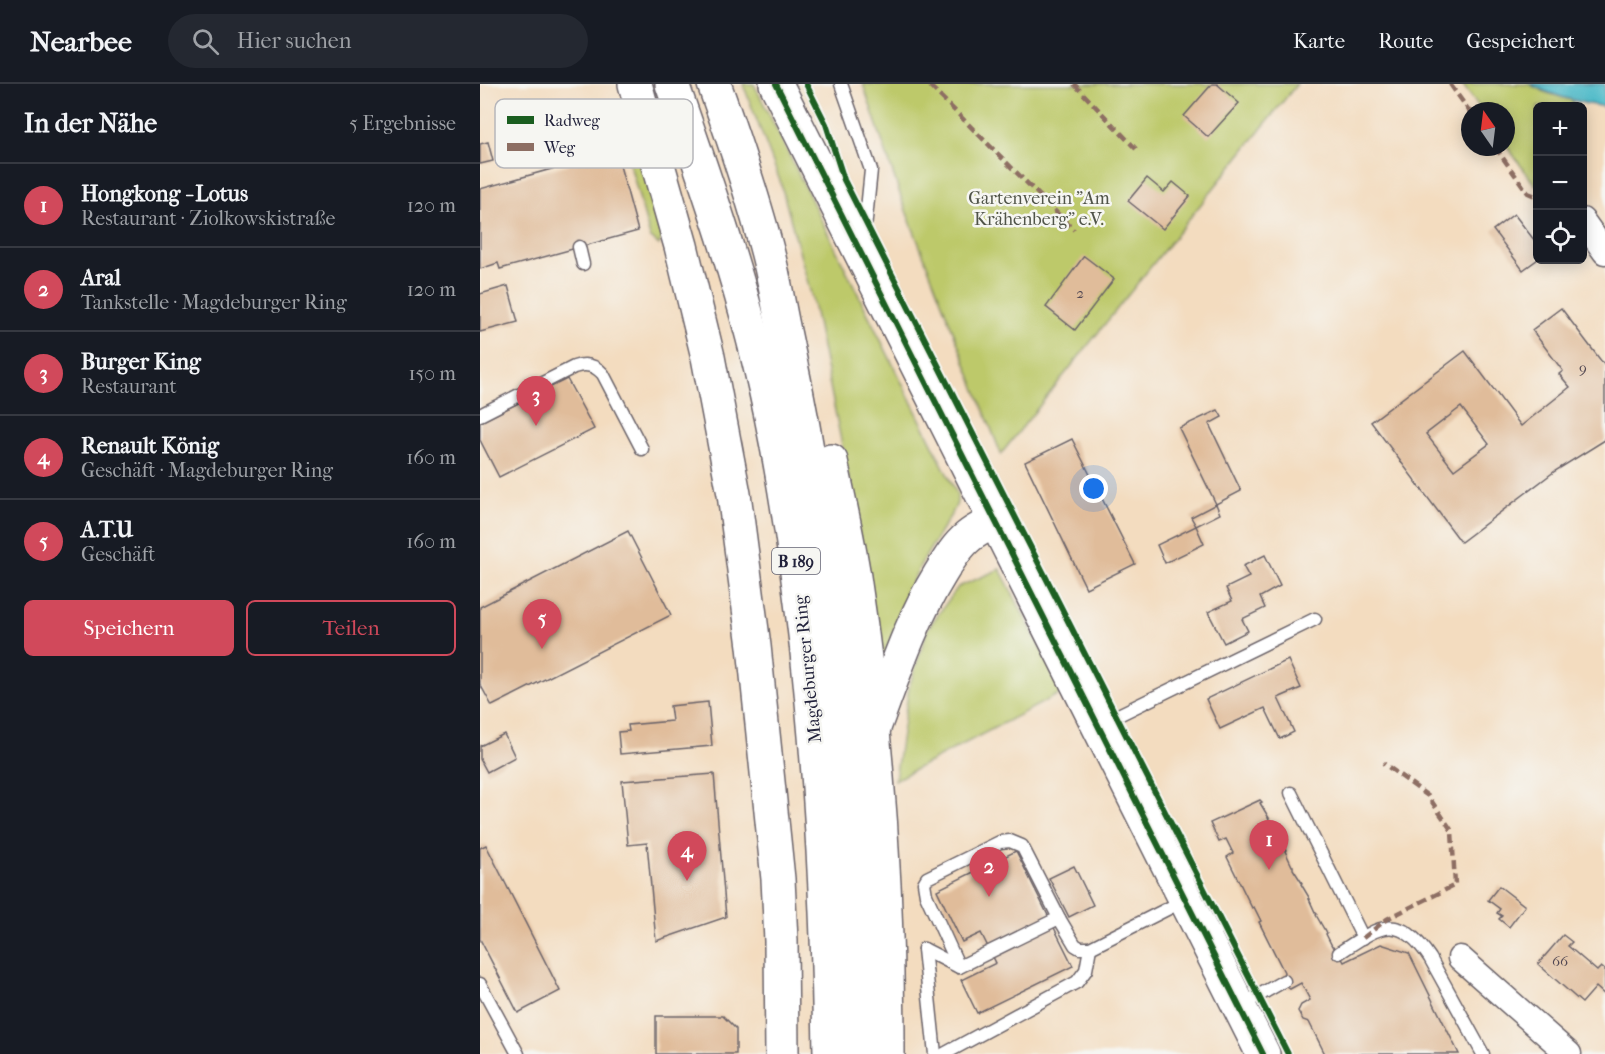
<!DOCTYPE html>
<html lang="de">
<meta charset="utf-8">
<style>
body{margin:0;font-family:"IM FELL French Canon",serif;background:#242831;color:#f1f3f6}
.controls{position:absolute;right:18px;top:18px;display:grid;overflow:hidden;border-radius:9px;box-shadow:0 3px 15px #0003}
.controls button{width:54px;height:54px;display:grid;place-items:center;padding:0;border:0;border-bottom:2px solid #363941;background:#171b24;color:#f1f3f6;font:30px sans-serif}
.compass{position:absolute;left:981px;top:18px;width:54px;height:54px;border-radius:50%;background:#171b24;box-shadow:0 3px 15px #0003;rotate:346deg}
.you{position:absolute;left:614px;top:405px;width:21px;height:21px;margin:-15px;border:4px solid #fff;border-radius:50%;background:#1a73e8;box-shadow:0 0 0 9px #1a73e833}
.badge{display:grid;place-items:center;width:39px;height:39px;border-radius:50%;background:#d1495b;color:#fff;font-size:20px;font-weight:700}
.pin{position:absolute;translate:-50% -50px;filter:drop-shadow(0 2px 3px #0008)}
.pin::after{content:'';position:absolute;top:32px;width:21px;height:18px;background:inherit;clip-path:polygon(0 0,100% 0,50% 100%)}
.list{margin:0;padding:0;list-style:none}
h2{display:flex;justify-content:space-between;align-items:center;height:78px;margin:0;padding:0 24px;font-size:26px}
h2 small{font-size:20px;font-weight:400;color:#9ea1a6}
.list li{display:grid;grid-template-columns:39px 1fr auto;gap:18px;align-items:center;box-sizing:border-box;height:84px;padding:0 24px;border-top:2px solid #363941}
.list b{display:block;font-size:22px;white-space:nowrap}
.list p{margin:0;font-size:20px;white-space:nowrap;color:#9ea1a6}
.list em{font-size:20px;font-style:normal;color:#9ea1a6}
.actions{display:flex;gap:12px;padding:18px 24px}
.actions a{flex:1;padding:14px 0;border:2px solid #d1495b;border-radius:9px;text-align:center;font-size:21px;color:#d1495b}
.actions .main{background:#d1495b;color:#fff}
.icon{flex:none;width:33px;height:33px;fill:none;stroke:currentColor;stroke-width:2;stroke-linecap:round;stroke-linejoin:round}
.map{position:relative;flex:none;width:1125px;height:970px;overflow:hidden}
header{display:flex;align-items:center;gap:36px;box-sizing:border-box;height:84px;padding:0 30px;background:#171b24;border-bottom:2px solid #363941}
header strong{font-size:28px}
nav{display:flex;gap:33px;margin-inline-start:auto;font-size:21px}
.search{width:420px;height:54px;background:#242831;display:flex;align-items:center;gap:15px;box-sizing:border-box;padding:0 21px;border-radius:33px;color:#9ea1a6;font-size:22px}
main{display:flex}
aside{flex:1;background:#171b24}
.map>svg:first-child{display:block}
</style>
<header>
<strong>Nearbee</strong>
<div class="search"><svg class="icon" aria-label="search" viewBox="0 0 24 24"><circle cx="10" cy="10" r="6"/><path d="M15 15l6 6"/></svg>Hier suchen</div>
<nav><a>Karte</a><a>Route</a><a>Gespeichert</a></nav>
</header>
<main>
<aside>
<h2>In der Nähe<small>5 Ergebnisse</small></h2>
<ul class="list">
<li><span class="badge">1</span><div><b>Hongkong - Lotus</b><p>Restaurant · Ziolkowskistraße</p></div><em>120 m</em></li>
<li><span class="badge">2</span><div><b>Aral</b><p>Tankstelle · Magdeburger Ring</p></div><em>120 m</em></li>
<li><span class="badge">3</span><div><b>Burger King</b><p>Restaurant</p></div><em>150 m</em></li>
<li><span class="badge">4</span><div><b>Renault König</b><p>Geschäft · Magdeburger Ring</p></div><em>160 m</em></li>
<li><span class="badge">5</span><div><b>A.T.U</b><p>Geschäft</p></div><em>160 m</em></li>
</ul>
<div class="actions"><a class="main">Speichern</a><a>Teilen</a></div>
</aside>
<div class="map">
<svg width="1125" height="970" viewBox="0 0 1125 970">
<rect width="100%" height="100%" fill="#f6f6f2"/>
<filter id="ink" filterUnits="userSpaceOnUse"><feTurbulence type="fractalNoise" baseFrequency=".0167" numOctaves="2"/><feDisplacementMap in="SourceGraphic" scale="12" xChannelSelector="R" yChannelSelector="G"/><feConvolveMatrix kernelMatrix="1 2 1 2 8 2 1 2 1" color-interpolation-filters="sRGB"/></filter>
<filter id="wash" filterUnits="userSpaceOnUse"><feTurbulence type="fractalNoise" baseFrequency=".008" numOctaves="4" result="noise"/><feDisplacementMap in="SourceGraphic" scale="24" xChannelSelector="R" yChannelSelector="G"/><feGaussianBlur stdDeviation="1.35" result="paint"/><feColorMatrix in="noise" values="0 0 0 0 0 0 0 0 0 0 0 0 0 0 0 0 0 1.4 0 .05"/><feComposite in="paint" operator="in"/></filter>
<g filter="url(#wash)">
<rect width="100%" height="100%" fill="#f3dcbf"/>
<g fill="#bdc96b" stroke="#707653" stroke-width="1.5">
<polygon points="263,0 274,0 477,410 477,419 474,426 441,480 431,500 399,587 376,430 332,214 300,97"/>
<polygon points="383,0 817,0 521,370 423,119"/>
<polygon points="982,0 1049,0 1067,9 1091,16 1095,22 1058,22 1057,99 1055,101 1026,61 1026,27 1002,27"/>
<polygon points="143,27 153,35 183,150 179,161 170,153 137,33"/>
<polygon points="520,485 583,608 415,696 429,603 448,544 478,503"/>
</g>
<path fill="#4cb9c8" stroke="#376e82" stroke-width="1.5" d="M1049,0H1125V23C1098,19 1073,12 1049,0Z"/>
<g id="blocks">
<g fill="#e0bc9a" fill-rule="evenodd">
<polygon points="732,0 737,0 759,19 728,53 704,32"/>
<polygon points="8,58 13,77 0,80 0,60"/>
<polygon points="136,67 158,147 20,185 18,179 0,185 0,105"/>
<polygon points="667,94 684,108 693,98 710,112 683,145 648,117"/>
<polygon points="1034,130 1058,161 1058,175 1043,186 1013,146"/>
<polygon points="604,172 634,195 595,246 566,223"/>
<polygon points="28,202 38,238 0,248 0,210"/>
<path d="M1081,224L1125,282V356L1075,387L981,458L891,338L985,267L1041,342L1090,303L1079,290L1083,287L1052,246ZM981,323L1009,360L974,386L946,350Z"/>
<polygon points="87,295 114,345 19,393 0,356 0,338"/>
<polygon points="738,326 742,333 729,340 761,407 736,420 699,344"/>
<polygon points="592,355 655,480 606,504 545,378"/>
<polygon points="736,420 740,430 716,442 711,433"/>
<polygon points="716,442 724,460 685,479 677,461"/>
<polygon points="148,447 191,531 12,622 0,600 0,523"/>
<polygon points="785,471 800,502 780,513 785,524 762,535 768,547 744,559 728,528 752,517 746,504 769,493 763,482"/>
<polygon points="808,576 821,604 798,614 814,648 800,655 785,624 740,645 726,615"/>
<polygon points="228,618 232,662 140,670 138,648 149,647 148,641 192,637 190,622"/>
<polygon points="24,650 35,673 7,688 0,675 0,662"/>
<polygon points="234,690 246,833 176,857 167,759 148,761 142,697"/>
<polygon points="780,716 782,718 780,719 789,734 788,734 795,748 796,748 797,750 796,751 806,766 805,767 812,782 813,782 813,785 822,799 821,800 830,815 829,815 835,828 837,830 836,831 844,845 845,845 847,849 846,850 852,862 853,862 855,865 856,864 864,878 901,860 929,869 979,970 845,970 829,938 823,936 818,927 821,921 830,916 821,899 810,905 807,903 802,895 804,888 779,838 781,837 774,823 772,824 747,773 753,769 746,755 739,758 730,739"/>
<polygon points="6,761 80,907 38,929 0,855 0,764"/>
<polygon points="536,767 593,882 497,929 481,896 516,879 501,849 482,858 457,806"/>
<polygon points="594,782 613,821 589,833 569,794"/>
<polygon points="1019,802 1045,822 1029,843 1019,835 1022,832 1017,829 1020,825 1008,816"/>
<polygon points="1083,851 1092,858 1088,862 1117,887 1121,883 1125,886 1125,911 1116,903 1102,919 1058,880"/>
<polygon points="176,932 243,932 256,945 256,970 176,970"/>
</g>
</g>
</g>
<g filter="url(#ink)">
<use href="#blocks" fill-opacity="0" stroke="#6b6369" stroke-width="1.5"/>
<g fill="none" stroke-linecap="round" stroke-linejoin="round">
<g stroke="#6b6369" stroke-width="15">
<g id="lane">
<polyline points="361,0 391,86 384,155"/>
<polyline points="99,163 103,180"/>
<path d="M0,331L94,283C106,279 115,281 123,290L162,365"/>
<polyline points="618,641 835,535"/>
<polyline points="811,709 883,854"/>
<polyline points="444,865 479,883 579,834 595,861 600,864 610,864 705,816"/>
<polyline points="444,865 455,970"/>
<path d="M859,869C898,843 918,826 950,874L1003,970"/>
<polyline points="479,883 446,811 444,799 447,794 520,758 530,757 542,762 579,834"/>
<polyline points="0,900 38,970"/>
<polyline points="760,922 804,897"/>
<polyline points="464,970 597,898 606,886 610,864"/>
</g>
</g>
<g stroke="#6b6369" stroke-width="27">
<g id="street">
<polyline points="1102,136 1125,168"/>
<polyline points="980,874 1089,970"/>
</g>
</g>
<g stroke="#6b6369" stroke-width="36">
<polyline id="secondary" points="296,0 783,970"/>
</g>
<g stroke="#6b6369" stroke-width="36">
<g id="highway">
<polyline points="155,0 201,162 228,273 254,410 274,562 298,795 301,857 302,970"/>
<path d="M192,0C227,100 262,201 285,304C304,388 316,473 326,559C341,695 348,832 350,970"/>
<path d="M234,0C254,56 273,112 288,170C295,197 299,225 305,252C325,344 340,437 351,530C369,677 378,822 379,970"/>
<path d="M351,377C359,416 368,454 374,493C398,651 408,811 408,970"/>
<path d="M395,641C414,590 431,537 460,490C468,477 476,463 488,453C496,446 506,442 515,437"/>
</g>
</g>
<use href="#lane" stroke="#fff" stroke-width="12"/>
<use href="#street" stroke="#fff" stroke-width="24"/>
<use href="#secondary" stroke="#fff" stroke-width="33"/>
<use href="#highway" stroke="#fff" stroke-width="33"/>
<g stroke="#8d6e63" stroke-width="4.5" stroke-dasharray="9 4.5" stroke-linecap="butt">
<polyline points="594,0 656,65"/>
<polyline points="970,0 990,28"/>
<polyline points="450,2 594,146"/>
<polyline points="1015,63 1048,109 1058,113"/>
<polyline points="883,854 907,835 975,801 972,747 948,712 903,679"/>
</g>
<g stroke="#f6f6f2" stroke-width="10">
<g id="cycleway">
<polyline points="296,0 783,970"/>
<polyline points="326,0 346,40 364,96 808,970"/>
</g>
</g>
<use href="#cycleway" stroke="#1b5e20" stroke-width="6"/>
</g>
</g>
<g text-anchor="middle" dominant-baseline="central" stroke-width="5" stroke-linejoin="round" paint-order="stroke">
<g font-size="15" fill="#524853">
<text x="600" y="209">2</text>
<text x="1103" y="284">9</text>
<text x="1080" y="877">66</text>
</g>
<rect fill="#f6f6f2" stroke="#626272" stroke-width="1.5" x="292" y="464" width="48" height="26" rx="4.5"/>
<g font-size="16" font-weight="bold" fill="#22223b">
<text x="316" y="477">B 189</text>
</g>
<g font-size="18" fill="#505449" stroke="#f6f6f2">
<text x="559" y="114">Gartenverein "Am<tspan x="559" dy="21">Krähenberg" e.V.</tspan></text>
</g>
<g font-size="18" fill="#22223b" stroke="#f6f6f2">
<text transform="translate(328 585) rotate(-96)">Magdeburger Ring</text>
</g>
</g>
<rect x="15" y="15" width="198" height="69" rx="9" fill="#f6f6f2" stroke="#b6b6bb" stroke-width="1.5"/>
<rect x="27" y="32" width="27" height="8" fill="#1b5e20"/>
<rect x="27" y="59" width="27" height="8" fill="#8d6e63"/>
<g font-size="16" fill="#22223b">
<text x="64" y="42">Radweg</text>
<text x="64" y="69">Weg</text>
</g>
</svg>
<div class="controls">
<button>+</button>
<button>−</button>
<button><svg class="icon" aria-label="locate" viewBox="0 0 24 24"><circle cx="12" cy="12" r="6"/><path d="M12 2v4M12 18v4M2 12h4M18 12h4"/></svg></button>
</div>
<svg class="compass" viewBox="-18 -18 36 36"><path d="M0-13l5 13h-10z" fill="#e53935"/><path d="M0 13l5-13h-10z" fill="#9ea1a6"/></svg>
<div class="you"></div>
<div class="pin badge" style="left:789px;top:786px">1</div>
<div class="pin badge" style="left:509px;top:813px">2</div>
<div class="pin badge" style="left:56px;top:342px">3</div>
<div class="pin badge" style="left:207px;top:797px">4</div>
<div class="pin badge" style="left:62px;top:565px">5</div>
</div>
</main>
